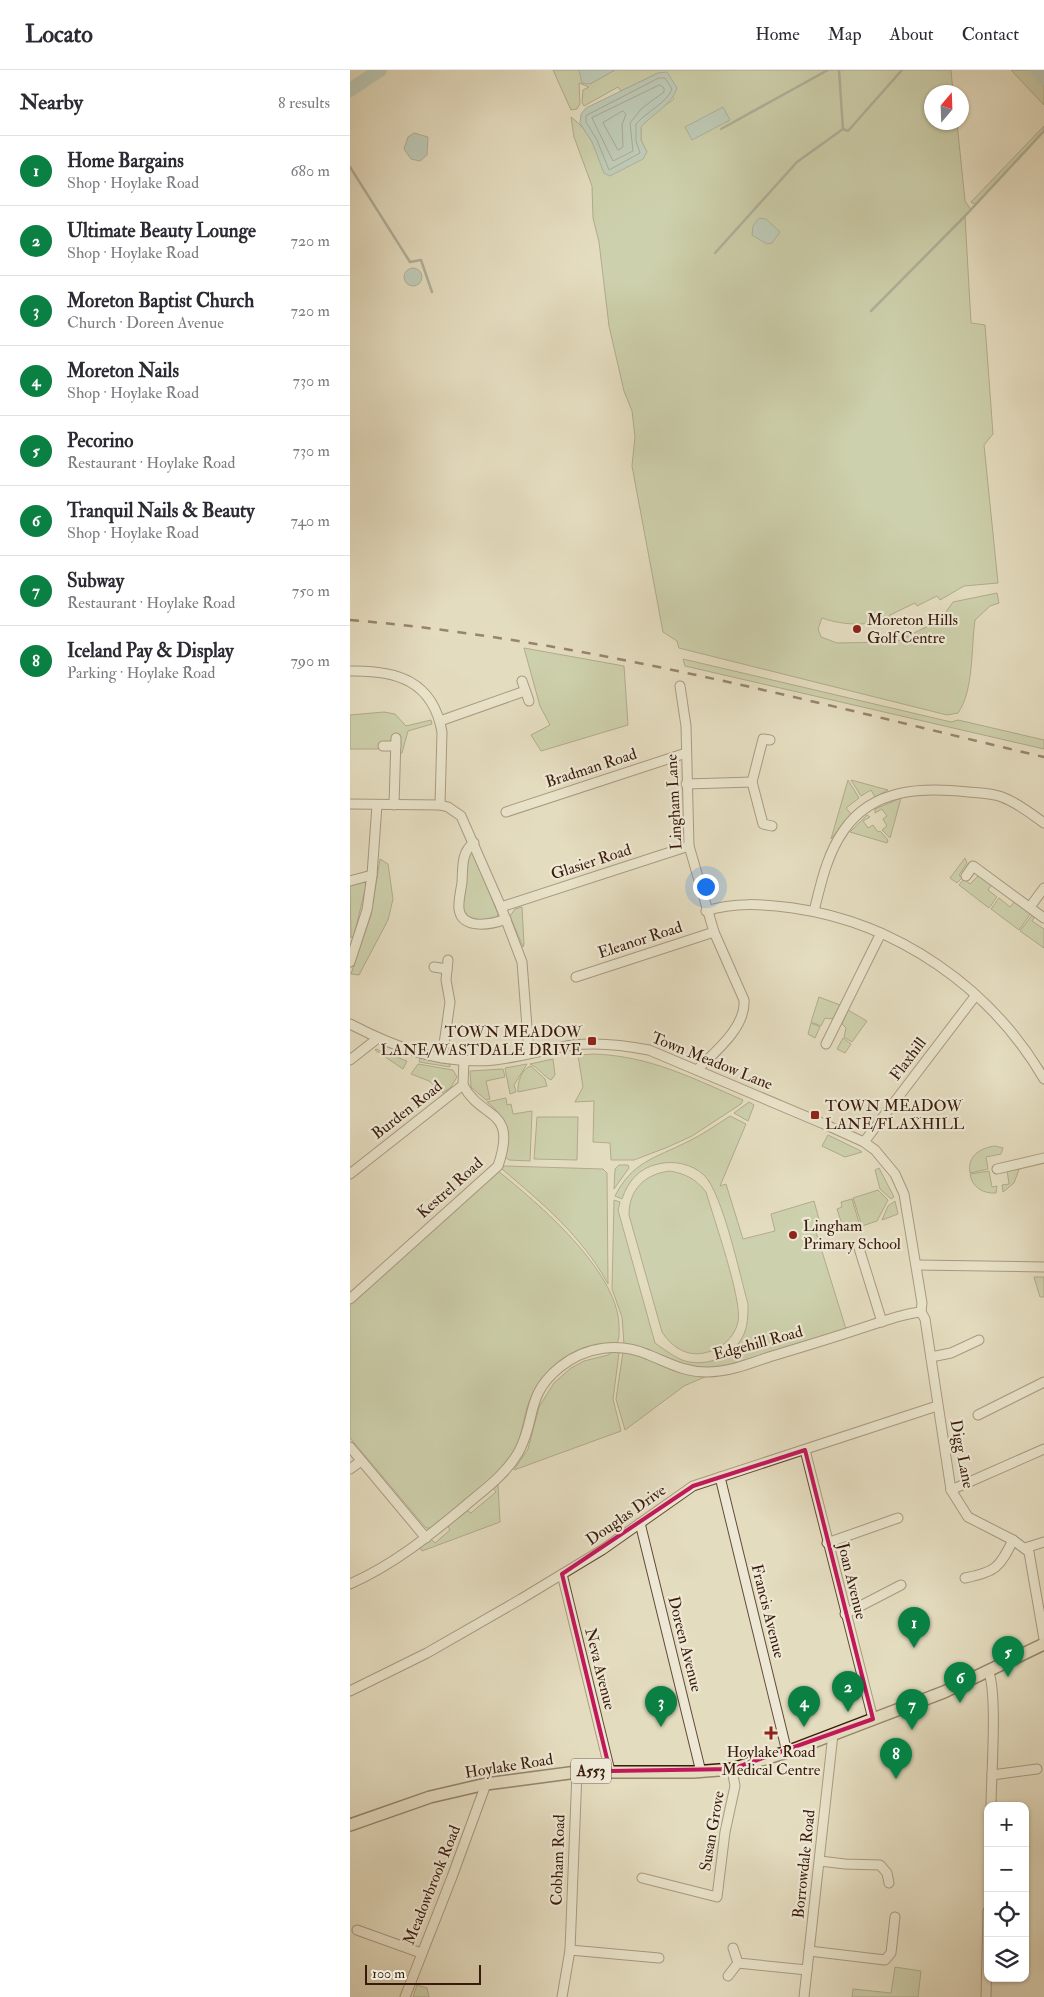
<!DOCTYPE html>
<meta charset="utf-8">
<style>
body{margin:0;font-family:"IM FELL Double Pica",serif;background:#f7f7f7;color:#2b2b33}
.controls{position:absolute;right:15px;bottom:15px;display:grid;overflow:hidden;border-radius:10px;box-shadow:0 1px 4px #0004}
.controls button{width:45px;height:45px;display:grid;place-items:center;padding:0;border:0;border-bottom:1px solid #e1e1e2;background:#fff;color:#2b2b33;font:25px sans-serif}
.compass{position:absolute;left:574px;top:15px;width:45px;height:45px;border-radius:50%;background:#fff;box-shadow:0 1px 4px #0004;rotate:19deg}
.scale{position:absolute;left:15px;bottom:12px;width:116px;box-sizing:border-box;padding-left:5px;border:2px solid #3a1a0a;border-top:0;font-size:14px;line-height:18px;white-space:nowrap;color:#3a1a0a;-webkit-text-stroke:4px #ede8d5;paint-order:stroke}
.you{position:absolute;left:355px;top:816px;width:18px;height:18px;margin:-12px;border:4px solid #fff;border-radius:50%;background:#1a73e8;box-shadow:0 0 0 8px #1a73e833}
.badge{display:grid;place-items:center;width:32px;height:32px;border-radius:50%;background:#0b8043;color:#fff;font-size:16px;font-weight:700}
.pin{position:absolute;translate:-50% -41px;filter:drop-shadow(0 1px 2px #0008)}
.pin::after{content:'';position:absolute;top:26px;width:18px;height:15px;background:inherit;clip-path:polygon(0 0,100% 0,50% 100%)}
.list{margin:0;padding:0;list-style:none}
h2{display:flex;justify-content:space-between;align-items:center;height:65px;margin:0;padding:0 20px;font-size:21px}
h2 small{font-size:16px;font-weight:400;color:#7c7c81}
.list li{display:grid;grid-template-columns:32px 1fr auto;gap:15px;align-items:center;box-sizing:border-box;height:70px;padding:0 20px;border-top:1px solid #e1e1e2}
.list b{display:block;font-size:19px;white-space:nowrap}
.list p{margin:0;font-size:16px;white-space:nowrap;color:#7c7c81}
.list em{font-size:16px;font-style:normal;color:#7c7c81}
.icon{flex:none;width:28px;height:28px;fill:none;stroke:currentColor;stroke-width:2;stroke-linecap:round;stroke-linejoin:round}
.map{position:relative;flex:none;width:694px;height:1927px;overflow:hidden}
header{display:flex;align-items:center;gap:30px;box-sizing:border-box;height:70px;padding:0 25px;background:#fff;border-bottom:1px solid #e1e1e2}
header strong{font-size:24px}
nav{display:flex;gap:28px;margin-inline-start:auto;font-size:18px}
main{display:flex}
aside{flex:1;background:#fff}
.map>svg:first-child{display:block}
</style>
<header>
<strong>Locato</strong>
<nav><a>Home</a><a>Map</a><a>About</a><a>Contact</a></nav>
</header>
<main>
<aside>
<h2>Nearby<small>8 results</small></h2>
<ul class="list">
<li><span class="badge">1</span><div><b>Home Bargains</b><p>Shop · Hoylake Road</p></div><em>680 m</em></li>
<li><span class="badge">2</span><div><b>Ultimate Beauty Lounge</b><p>Shop · Hoylake Road</p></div><em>720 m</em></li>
<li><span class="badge">3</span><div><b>Moreton Baptist Church</b><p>Church · Doreen Avenue</p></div><em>720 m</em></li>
<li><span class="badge">4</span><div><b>Moreton Nails</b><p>Shop · Hoylake Road</p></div><em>730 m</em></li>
<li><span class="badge">5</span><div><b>Pecorino</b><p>Restaurant · Hoylake Road</p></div><em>730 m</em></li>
<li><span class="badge">6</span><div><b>Tranquil Nails &amp; Beauty</b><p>Shop · Hoylake Road</p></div><em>740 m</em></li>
<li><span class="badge">7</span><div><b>Subway</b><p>Restaurant · Hoylake Road</p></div><em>750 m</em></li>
<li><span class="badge">8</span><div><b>Iceland Pay &amp; Display</b><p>Parking · Hoylake Road</p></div><em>790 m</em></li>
</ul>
</aside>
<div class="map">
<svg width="694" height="1927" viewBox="0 0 694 1927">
<rect width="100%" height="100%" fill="#e4dcbf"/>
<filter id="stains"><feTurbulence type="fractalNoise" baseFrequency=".004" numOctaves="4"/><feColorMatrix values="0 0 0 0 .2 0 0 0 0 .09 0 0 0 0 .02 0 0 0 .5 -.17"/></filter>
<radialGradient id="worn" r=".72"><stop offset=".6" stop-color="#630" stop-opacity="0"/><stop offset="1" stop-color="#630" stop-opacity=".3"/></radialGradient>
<g fill="#b1c195" stroke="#766e50">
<path d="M203,0H229L240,14L265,0H601L603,22H582V52L607,53L615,131L621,140L615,146L621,253L635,255L643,364L634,375L648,513L614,516L590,530L587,526L567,536L565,533L540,545L541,548C519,556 495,556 472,548L468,559L471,567L487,573L546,572L590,550L603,532L647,523L649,533L640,536L625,550C621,578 624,620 608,643L597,645L329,578L327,571L313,562L282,396L285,367L282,341L274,321L259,256L249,172L243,148L242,116L224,67L221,47C239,60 248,82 254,103L297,82L291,70V57L299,47L324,29L308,3L271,21L268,17L234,36L232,32L233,20L239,17L229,13L230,34L227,39L221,40Z"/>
<polygon points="661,0 686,0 694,8 694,35"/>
<polygon points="694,56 694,61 626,135 621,132"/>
<polygon points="174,578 274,596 278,655 191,681 181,665 200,655 190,636"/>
<polygon points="333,589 601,652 608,650 694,670 694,679 335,596"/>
<polygon points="34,642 45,644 56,656 81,650 82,654 58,661 52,683 49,683 42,669 31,679 0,679 0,645"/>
<polygon points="498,710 509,728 496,738 501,744 481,769"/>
<polygon points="501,710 538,720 525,727 521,720 511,726"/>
<polygon points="551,728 540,768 532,760 537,756 533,749 537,746 532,739 525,743 525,739"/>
<polygon points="517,745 520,747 513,751 518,758 523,755 528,762 530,761 538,770 537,773 500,762"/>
<path d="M119,780L123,782L148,844L147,847C135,854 115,852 112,837Z"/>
<polygon points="615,788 617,793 609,805 612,808 607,813 600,808"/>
<polygon points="30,789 38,794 43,829 38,850 9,905 1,904 21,845"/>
<polygon points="629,805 642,814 638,820 647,827 639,838 609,815 614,809 620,814"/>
<polygon points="11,812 15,812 16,816 4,865 1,868 0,814"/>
<polygon points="649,828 660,837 665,831 681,843 669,860 641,839"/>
<polygon points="172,837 174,874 173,877 160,846 165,839"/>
<polygon points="683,844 685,846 682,851 694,859 694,878 670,861"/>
<polygon points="469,927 490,935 483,949 475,948 471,956 461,952"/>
<polygon points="498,940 517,951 502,972 494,967 496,958 492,954"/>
<polygon points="461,953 470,957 465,968 458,964"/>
<polygon points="493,968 501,974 495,983 487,979"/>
<polygon points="26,979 57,991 53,999 25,980"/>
<path d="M244,984C300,986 342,1008 393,1030L391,1034L342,1066L318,1077L284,1090H261L260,1073L243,1072L244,1031L225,1032L233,1017L228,985Z"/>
<polygon points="70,988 100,994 100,997 69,992"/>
<path d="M203,989L205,1005L201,1010C192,1005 188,997 180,994Z"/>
<polygon points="68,994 103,1000 107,1007 101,1017 93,1023 79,1011 61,1004"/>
<polygon points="177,994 164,1015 166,1022 160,1024 155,998"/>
<path d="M181,996L195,1009L197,1016L168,1022C167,1013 172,998 181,996Z"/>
<polygon points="153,999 155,1007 136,1011 140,1029 136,1030 121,1017 120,1001"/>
<path d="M156,1028L157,1035L161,1034L163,1044L182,1041L180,1091L159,1090L155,1087C161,1065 156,1046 137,1032Z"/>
<polygon points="399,1032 404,1035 398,1051 384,1043"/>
<path d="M380,1046L396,1054L370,1116L376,1114L393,1169L425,1161L421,1144L464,1131L472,1160L466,1162L496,1259L375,1296L361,1298L340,1297L319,1290L298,1279L274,1274L272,1247L262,1219L264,1130L270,1132L268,1140L305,1273C314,1279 325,1288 335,1291C357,1297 381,1287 392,1268C398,1258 398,1245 398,1234C390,1206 373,1124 354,1105C342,1094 324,1090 308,1094C289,1098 278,1111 272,1129L265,1126C282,1092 305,1088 337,1072C352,1065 366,1055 380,1046Z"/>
<polygon points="187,1047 228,1047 227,1090 184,1089"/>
<polygon points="478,1065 511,1081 512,1082 495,1087 472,1076"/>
<path d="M645,1076L653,1078L651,1084L636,1087L638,1099L620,1103C617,1085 631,1078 645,1076Z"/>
<polygon points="269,1095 278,1095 279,1098 264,1119 265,1099"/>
<path d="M154,1096L253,1099L257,1103L258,1214C232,1166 192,1133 152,1099Z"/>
<polygon points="670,1097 664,1113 653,1122 652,1115 659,1114 657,1100"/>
<polygon points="529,1098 544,1127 541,1129 530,1119 525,1100"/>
<path d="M148,1101C188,1133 267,1200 269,1255C269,1262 270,1268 267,1273C226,1276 189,1298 177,1338C172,1356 170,1374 160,1389C142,1416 109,1437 83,1458H76L0,1368V1233Z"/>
<path d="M320,1101C336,1104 346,1109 356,1122C363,1146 393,1232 388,1252C384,1269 370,1280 354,1283C336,1287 321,1276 312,1262L279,1145C279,1119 295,1104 320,1101Z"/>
<path d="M639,1101L642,1117L647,1116L646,1123C633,1124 622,1117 620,1104Z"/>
<polygon points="528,1120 538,1130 527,1151 512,1156 503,1128"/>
<polygon points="502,1129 510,1156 494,1161 487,1139 492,1137 491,1132"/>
<polygon points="545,1131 548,1144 532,1150 538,1136"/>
<polygon points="684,1207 694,1207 694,1227 690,1227"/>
<polygon points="262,1282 269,1283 263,1329 271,1361 164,1400 178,1379 189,1337 204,1313 221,1298 234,1291 258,1285"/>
<polygon points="273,1282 284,1283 329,1302 357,1306 334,1316 275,1360 266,1329"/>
<polygon points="148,1415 150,1452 72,1481 70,1478 80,1468 85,1473 100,1460 97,1455 116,1440 121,1443 146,1422 143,1418"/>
<polygon points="545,1897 571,1901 568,1927 502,1927 503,1919 541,1923"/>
<polygon points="67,1915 77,1918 79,1927 63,1927"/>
</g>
<g fill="#95bbb4" stroke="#717b70">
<polygon points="229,0 265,0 240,14 232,13"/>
<path d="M317,2L327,18C322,35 303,43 291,57V70L297,82L293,89L260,106L254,103L242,72L230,53L231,44L236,38L308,3Z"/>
<polygon points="373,37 380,50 342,70 335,57"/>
<polygon points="64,63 78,67 77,85 70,91 61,89 54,79 58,67"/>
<polygon points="409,148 416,149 430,162 422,173 417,174 402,165 403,156"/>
<circle cx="63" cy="207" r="9"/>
</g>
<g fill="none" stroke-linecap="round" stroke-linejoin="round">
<g stroke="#686a5f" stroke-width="1">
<path d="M309,8H315L322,19C317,33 296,42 286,54V71L290,83L259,100L247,70L236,52V46Z"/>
<polygon points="310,15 314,18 314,22 292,38 280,53 283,81 263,91 242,48"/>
<polygon points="273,41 276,44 272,55 273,77 268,80 253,53"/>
</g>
<g stroke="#717b70" stroke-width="2.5">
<polyline points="489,0 493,59 498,61 552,0"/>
<polyline points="371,59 478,0"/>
<polyline points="0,97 60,192 71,190 82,222"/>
<polyline points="365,183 447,92 493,59"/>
<polyline points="521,241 615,146 694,61"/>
</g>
<g stroke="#95bbb4" stroke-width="14">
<polyline points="686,0 694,8"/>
<polyline points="0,20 30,0"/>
</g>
<g stroke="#644a37" stroke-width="11">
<g id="minor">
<path d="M0,601C47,600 83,611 92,662L90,735"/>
<polyline points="172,611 179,631"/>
<path d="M330,616L336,656L339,776L364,862L394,930C396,957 366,981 348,999"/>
<polyline points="90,651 175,621"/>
<polyline points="420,670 413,669 402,712 413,754 422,756"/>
<polyline points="33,676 46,676"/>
<polyline points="336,714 402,712"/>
<polyline points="0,734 90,735 98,737 111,746 151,837 172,892 179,983"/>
<polyline points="44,735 46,668"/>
<polyline points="156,742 336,683"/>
<path d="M124,773C111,782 113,797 112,812C111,821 108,831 109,839C112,861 143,854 156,849"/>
<polyline points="616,806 623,796 694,848"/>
<polyline points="0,811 22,805"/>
<polyline points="151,837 339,776"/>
<polyline points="680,837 694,818"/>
<path d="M356,841C384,832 414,834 443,838C548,853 641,918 694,1009"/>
<path d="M464,841C471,813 477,784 494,760C523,718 573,717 618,722C629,723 641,723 652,727C668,733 680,743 694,753"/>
<polyline points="0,892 17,840 22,805 27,735"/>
<polyline points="84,897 97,899"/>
<polyline points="226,907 364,862"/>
<path d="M0,954C46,978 92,995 145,990C171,987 197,979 223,975C249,972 274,975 299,980L474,1054L514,1072L525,1080L545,1104L554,1124L572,1233L571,1242L575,1249L601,1420L618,1447L663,1470L679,1482L694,1569"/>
<polyline points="476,974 531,863"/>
<polyline points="92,988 100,932 96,910 98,890"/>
<polyline points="0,990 28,968"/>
<polyline points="514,1072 626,925"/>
<polyline points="647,1099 694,1088"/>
<polyline points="0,1104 113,1015 114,990"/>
<polyline points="508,1175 532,1252"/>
<polyline points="567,1195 694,1197"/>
<path d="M0,1229L148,1096C168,1037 132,1051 113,1015"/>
<polyline points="581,1287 601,1283 629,1270"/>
<polyline points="628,1345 694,1312"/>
<polyline points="0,1377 76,1468"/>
<polyline points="455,1380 523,1649"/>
<polyline points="0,1399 11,1391"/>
<polyline points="370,1407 437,1682"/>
<polyline points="601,1420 694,1379"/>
<polyline points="290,1453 351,1702"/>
<polyline points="477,1473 548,1448"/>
<polyline points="675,1478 694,1472"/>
<polyline points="212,1504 260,1701"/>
<path d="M615,1508C646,1502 650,1497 663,1470"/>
<path d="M0,1514C43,1495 79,1466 115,1436C135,1419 155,1405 168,1383C187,1350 174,1326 210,1297C236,1276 270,1272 299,1285C319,1293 334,1302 357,1302C378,1302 399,1294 419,1287C449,1278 479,1269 509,1259C529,1253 550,1244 571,1242"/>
<polyline points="495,1544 551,1515"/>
<path d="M638,1600C648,1622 641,1707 641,1736"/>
<polyline points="0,1621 77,1583 171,1529 252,1480 343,1416 587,1336"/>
<polyline points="642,1705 687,1699"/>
<polyline points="470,1791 495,1794 530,1795 537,1803 539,1813"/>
<polyline points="292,1808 367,1827 375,1762 385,1716 382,1699"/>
<polyline points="7,1860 71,1883"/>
<polyline points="383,1878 388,1893 457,1900"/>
<polyline points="220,1880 309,1888"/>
<polyline points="459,1881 535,1890 541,1883 545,1847"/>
<polyline points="378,1906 388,1893"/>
<polyline points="55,1927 102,1807 136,1714"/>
<polyline points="212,1927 220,1880 227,1702"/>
<polyline points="454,1927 483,1664"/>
<polyline points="636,1927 638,1841"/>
</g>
</g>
<g stroke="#3a1a0a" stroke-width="14">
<polyline id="major" points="0,1755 80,1727 136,1714 227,1702 343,1702 382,1699 437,1682 594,1622 694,1574"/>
</g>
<use href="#minor" stroke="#ede8d5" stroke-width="9"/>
<use href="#major" stroke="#e4dcbf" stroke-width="11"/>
<path stroke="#3a1a0a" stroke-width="2.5" stroke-dasharray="9 9" stroke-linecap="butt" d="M0,550C236,570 465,633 694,687"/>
</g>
<path d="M0 0H694V1927H0ZM455,1380L523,1649L382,1699L260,1701L212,1504L343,1416Z" fill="#e4dcbf" fill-opacity=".55" fill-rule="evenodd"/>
<path fill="none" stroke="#c2185b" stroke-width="4" stroke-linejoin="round" d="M455,1380L523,1649L382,1699L260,1701L212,1504L343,1416Z"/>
<g fill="#8f2418" stroke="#ede8d5" stroke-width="2">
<circle cx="507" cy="559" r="5"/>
<rect x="237" y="966" width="10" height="10" rx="2.5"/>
<rect x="460" y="1040" width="10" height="10" rx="2.5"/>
<circle cx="443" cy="1165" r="5"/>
<path d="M418.5 1655.5h5v5h5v5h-5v5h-5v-5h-5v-5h5z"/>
</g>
<g text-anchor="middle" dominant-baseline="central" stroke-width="4.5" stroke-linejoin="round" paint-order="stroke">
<rect fill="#ede8d5" stroke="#705847" stroke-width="1" x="221" y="1688.5" width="40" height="25" rx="4"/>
<g font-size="15" font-weight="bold" fill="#3a1a0a">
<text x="241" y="1701">A553</text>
</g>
<g font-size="16" fill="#3a1a0a" stroke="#ede8d5" text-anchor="start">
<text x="517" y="550">Moreton Hills<tspan x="517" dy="18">Golf Centre</tspan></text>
<text x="232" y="962" text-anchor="end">TOWN MEADOW<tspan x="232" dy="18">LANE/WASTDALE DRIVE</tspan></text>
<text x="475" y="1036">TOWN MEADOW<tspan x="475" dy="18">LANE/FLAXHILL</tspan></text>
<text x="453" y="1156">Lingham<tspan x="453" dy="18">Primary School</tspan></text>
<text x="421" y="1682" text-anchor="middle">Hoylake Road<tspan x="421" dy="18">Medical Centre</tspan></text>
</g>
<g font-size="16" fill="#3a1a0a" stroke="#ede8d5">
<text transform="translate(241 698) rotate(-18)">Bradman Road</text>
<text transform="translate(324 732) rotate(-93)">Lingham Lane</text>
<text transform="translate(241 792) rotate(-18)">Glasier Road</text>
<text transform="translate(290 870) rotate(-18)">Eleanor Road</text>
<text transform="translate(558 989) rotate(-53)">Flaxhill</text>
<text transform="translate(362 991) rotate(22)">Town Meadow Lane</text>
<text transform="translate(57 1040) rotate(-38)">Burden Road</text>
<text transform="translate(100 1118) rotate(-42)">Kestrel Road</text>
<text transform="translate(408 1273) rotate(-15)">Edgehill Road</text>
<text transform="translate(612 1384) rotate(79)">Digg Lane</text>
<text transform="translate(276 1445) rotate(-35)">Douglas Drive</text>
<text transform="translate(502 1511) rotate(76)">Joan Avenue</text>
<text transform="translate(418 1541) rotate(76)">Francis Avenue</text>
<text transform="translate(335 1574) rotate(76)">Doreen Avenue</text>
<text transform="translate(250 1599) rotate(76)">Neva Avenue</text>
<text transform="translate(159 1696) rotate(-9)">Hoylake Road</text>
<text transform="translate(362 1761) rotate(-80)">Susan Grove</text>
<text transform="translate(208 1790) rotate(-88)">Cobham Road</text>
<text transform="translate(454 1794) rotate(-84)">Borrowdale Road</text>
<text transform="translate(82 1815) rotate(-68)">Meadowbrook Road</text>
</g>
</g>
<rect width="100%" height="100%" filter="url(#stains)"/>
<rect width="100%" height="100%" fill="url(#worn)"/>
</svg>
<div class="controls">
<button>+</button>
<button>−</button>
<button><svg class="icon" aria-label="locate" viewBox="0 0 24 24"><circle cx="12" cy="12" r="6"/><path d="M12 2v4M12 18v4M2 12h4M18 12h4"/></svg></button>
<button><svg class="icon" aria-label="layers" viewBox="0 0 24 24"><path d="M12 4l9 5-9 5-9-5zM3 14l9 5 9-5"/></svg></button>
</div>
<svg class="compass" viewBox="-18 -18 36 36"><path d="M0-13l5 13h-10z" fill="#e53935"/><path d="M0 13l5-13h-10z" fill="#7c7c81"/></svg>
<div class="scale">100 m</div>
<div class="you"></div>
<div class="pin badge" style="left:564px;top:1578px">1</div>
<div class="pin badge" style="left:498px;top:1642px">2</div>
<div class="pin badge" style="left:311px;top:1657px">3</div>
<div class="pin badge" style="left:454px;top:1657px">4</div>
<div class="pin badge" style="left:658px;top:1607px">5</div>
<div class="pin badge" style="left:610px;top:1633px">6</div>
<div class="pin badge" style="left:562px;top:1660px">7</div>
<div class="pin badge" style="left:546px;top:1709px">8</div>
</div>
</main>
